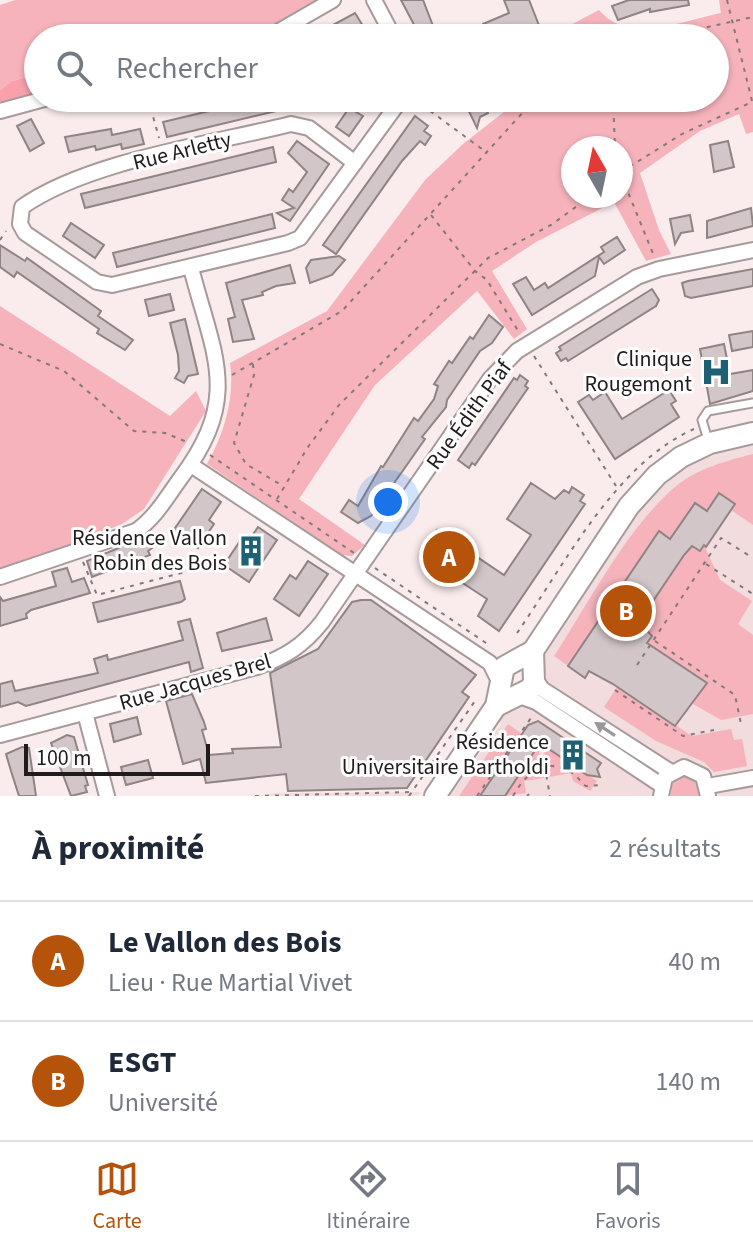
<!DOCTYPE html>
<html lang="fr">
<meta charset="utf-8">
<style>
body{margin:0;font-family:"Source Sans 3",sans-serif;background:#f6f6f7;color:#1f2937}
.compass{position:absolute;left:561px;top:136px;width:72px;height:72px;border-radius:50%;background:#fff;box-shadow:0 2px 6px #0004;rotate:351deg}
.scale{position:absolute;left:24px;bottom:20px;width:186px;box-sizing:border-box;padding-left:8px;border:4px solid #201b1c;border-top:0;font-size:22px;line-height:28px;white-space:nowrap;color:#201b1c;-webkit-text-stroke:6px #fdfdfd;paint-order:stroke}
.you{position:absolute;left:388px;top:502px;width:28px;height:28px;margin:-20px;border:6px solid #fff;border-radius:50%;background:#1a73e8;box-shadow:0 0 0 12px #1a73e833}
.badge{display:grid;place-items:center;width:52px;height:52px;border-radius:50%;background:#b45309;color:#fff;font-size:26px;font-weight:700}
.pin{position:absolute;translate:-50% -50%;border:4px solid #fff;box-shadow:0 2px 8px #0006}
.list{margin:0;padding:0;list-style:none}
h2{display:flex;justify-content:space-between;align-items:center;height:104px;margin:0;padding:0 32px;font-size:34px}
h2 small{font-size:26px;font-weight:400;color:#747a83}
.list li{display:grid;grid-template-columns:52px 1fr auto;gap:24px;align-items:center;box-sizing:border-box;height:120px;padding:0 32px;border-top:2px solid #e0e1e3}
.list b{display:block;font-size:30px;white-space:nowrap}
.list p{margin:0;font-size:26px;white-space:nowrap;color:#747a83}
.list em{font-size:26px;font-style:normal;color:#747a83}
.icon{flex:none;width:44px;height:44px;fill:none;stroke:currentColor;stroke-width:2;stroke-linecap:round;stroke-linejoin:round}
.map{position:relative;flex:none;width:753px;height:796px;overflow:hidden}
.search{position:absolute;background:#fff;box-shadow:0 2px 6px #0004;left:24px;right:24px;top:24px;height:88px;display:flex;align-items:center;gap:20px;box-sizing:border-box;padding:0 28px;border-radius:44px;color:#747a83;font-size:30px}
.sheet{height:344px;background:#fff}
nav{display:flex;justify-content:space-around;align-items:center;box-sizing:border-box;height:112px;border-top:2px solid #e0e1e3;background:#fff;font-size:22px;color:#747a83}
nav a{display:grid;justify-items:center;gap:4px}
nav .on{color:#b45309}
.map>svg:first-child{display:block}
</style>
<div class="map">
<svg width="753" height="796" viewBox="0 0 753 796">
<rect width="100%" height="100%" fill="#faeced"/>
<g fill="#f2dcde">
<polygon points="753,433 753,796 449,796 501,724 496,706 536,702 543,690 533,651 657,475"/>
<polygon points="421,792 417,796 255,796 275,793"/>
</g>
<g fill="#f6b3bb" fill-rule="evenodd">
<polygon points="15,0 333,0 267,38 38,38 38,74 12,81 0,90 0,5"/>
<path d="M719,0H753V132L746,134L739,114L700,131L640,173L659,230L671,254L646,261L614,202L536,242L492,271L527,329L514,339L477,291L375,385L299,499L365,545L352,556L342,555L207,464C224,434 235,398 230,363L327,311L425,180L463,144L518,101L516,98H715V38H546L599,10C628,45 682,21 721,13ZM573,148H621V196H573Z"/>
<polygon points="0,306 170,416 196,391 206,411 144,509 122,524 0,572"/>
<path d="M753,454V525L731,510L735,504L719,494L707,511L695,503L676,543L658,532L568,666L554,656C589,603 626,529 675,487C696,469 726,461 753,454Z"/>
<polygon points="704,545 720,580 752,601 738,624 753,635 753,714 721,720 693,704 706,683 647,643 652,635 639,622 684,555 693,546"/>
<polygon points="617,687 692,736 731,729 734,740 742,739 747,766 714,772 704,762 656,741 604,707"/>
<polygon points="508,724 522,734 480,796 459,796"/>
<polygon points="543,745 597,781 590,791 573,781 571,773 549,777"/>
<polygon points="538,746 544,778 524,781 526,793 505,796"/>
<polygon points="684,776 695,781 699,796 671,796 672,784"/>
</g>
<polygon fill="#f9a0ac" points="38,74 38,98 0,111 0,90 12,81"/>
<g fill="#d3c6c8" stroke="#8f8384" stroke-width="2">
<polygon points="401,0 423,0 435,31 421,38"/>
<polygon points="504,0 529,0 542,33 530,38 484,38 483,24 509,13"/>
<polygon points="629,0 688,0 689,5 650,12 650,9 618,20 612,6"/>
<polygon points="355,13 368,34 360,38 349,38 345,30 338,34 333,25"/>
<polygon points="264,98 287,98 289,108 167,137 163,122"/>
<polygon points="470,98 495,98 484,104 488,113 480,117 477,128 464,101"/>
<polygon points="349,108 363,116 349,136 336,127"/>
<polygon points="415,116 428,126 424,131 431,136 425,145 420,141 402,161 336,254 323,245"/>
<polygon points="31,119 44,143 30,151 17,126"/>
<polygon points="111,129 112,135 140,129 144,144 122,149 121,144 96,150 95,146 69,152 65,137"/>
<polygon points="297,141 329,164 290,221 277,213 294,208 282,200 289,189 293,192 307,172 288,153"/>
<polygon points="728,141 734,167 714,172 710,145"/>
<polygon points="273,147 276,162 85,208 81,194"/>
<polygon points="751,208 753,226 707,238 707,221"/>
<polygon points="272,214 275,228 117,267 113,253"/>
<polygon points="690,215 693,231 681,233 675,244 670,219"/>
<polygon points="71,223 104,245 95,258 63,236"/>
<polygon points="617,237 625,250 604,264 599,257 595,276 532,315 513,284 526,277 534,290 545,283 548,288 604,252 601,247"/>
<polygon points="0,245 25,261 27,258 101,311 98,316 133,340 125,350 97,333 99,329 17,272 14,277 0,267"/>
<polygon points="339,256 345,260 332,275 310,283 306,268 311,260"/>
<polygon points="290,265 295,283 276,286 262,292 263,295 242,300 254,339 233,342 228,319 235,317 226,283"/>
<polygon points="753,269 753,286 691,298 685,296 682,283 688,281"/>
<polygon points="652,289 659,300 656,306 568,361 566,358 561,361 556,353 561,350 559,347"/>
<polygon points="170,294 174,310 149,316 145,300"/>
<polygon points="489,315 503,327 492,343 480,351 447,400 446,407 422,437 425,439 371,516 358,523 341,512 349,500 358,506 381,466 383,467 414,418 418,421 434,399 438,386 434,384 449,361 452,363 470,337 473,339"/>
<polygon points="185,319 198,374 188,376 184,383 175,378 179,371 178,355 170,323"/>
<polygon points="753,331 753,347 732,351 729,335"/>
<polygon points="724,344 730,374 753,370 753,391 710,404 700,349"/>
<polygon points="520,375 528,381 525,386 528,388 475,465 472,463 469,468 458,460 514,378 517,380"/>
<polygon points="669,390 676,401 671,404 679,417 615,459 578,402 589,395 593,400 605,392 622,419"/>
<polygon points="531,483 555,499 564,490 569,493 572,487 584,495 580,501 585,504 499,631 478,616 487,599 420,555 437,530 504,575 531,535 507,519"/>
<polygon points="202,489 221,502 209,520 214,524 198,548 173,531"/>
<polygon points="719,493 735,504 706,547 704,545 700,551 692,546 684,555 639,622 652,636 647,643 707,683 675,726 613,684 589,671 585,678 568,666 659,531 670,539 695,503 707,511"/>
<polygon points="258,527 277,540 249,582 224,565 240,541 246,545"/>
<polygon points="145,537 152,548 148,551 150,555 92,577 87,561"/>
<polygon points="308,561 328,574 299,616 274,599 290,575 296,579"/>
<polygon points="67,568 72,582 84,578 90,593 31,610 26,614 27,618 0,626 0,597 3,601 56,586 52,572"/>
<polygon points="180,581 185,599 181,602 98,622 93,603"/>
<polygon points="361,600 371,600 476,675 462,692 469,697 407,788 288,791 286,774 206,783 200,759 183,764 166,701 192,694 204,722 206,729 202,730 209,755 233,753 232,749 281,747 270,673 318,649 352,602"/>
<polygon points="266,618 272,640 222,651 217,633"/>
<polygon points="190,619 203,668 191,672 189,662 26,706 18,702 0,707 0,684 12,681 15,691 98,673 94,659 107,655 108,660 183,640 178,622"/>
<polygon points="137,717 141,734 114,742 110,724"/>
<polygon points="538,721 601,763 597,769 600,777 587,775 540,743 505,796 480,796 528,725"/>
<polygon points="67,735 74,737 88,785 85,786 87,792 71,796 51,743"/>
<polygon points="22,747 29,748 36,796 19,796 11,771 6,754"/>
<polygon points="148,760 153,778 126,785 121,767"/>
</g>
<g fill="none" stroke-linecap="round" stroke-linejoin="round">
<g stroke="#a69a9b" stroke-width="11">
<polyline id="lane" points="708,440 702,420 708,411 753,403"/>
</g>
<g stroke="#a69a9b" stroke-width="18">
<g id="street">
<polyline points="374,0 394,38"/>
<polyline points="267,38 333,0"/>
<polyline points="0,111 48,98"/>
<path d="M355,163L309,128L291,124C211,144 87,161 22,207L20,224L25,233L97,282L112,285L288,243L300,238L402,98"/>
<polyline points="191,465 490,663 499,681"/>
<path d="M0,577L136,531C155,518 167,497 180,479C242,397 214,357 191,268"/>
<polyline points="534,677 542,689 671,772"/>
<polyline points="519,696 536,702 661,785"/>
<polyline points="85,713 107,796"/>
<path d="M0,735L257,667C285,657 303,646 322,622L490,379L517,351L637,277L659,269L753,250"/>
<polyline points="708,786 753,778"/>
<polyline points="661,796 665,777 684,767 703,776 708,796"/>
</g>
</g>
<g stroke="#a69a9b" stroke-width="24">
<g id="secondary">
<polyline points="496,706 530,689 534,682 533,651"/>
<polyline points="435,796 496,706 504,667 533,651 629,506 657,475 681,457 710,443 753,433"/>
</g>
</g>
<g stroke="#82797a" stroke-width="2" stroke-dasharray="4 6" stroke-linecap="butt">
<polyline points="727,0 753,105"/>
<polyline points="658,38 753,17"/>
<polyline points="148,98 159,138"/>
<polyline points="613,98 615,148"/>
<polyline points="414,99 486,152"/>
<polyline points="621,172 682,134 752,102"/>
<polyline points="621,175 654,256"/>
<polyline points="431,215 475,271 487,280 520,334"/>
<polyline points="0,240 6,231"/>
<polyline points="0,344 64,371 134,431 165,433 187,442"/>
<polyline points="534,356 616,486"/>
<polyline points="253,364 254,375 234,443 246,464 283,486"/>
<polyline points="232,375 342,311 536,98"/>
<polyline points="210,455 354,553"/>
<polyline points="277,499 308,447 339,405 488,258 551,225 591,196"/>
<polyline points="83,562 97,595 185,572"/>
<polyline points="706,564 753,594"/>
<polyline points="375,568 489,645"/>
<path d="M517,633C565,564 615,464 694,429"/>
<polyline points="655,641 735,695 741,724"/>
<polyline points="637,665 721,538 753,558"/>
<polyline points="615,690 683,736 714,730"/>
<polyline points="541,746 550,796"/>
<polyline points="255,796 412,792"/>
<polyline points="409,796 475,701"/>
<polyline points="477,796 533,715"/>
<path d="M513,796C526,773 545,756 572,773C578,776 580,782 586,786L601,785"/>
<polyline points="527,796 529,794"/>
</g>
<use href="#lane" stroke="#fff" stroke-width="7"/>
<use href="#street" stroke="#fff" stroke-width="14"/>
<use href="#secondary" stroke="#fff" stroke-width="20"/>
</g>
<defs><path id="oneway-solid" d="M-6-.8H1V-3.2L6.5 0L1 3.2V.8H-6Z" transform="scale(2)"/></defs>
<use fill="#9b9899" href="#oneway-solid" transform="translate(605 729) rotate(-147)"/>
<defs>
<g id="hospital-bare" transform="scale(2.4)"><path d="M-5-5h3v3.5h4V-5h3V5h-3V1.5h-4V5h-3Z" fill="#1e6174" stroke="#fdfdfd" stroke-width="2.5" paint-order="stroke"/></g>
<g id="building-bare" transform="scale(2.4)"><path d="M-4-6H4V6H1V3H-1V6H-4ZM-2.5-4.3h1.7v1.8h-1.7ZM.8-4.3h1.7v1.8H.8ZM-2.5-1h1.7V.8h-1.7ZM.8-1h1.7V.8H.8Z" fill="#1e6174" stroke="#fdfdfd" stroke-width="2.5" paint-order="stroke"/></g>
</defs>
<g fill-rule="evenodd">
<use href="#hospital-bare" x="716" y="372"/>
<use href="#building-bare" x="251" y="551"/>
<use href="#building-bare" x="573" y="755"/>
</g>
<g text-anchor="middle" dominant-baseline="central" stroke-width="6" stroke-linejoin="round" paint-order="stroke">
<g font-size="22" fill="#201b1c" stroke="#fdfdfd">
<text transform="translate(182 151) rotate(-14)">Rue Arletty</text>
<text transform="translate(469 415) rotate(-54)">Rue Édith Piaf</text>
<text transform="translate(195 682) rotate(-16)">Rue Jacques Brel</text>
</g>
<g font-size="22" fill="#201b1c" stroke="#fdfdfd" text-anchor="end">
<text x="692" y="359">Clinique<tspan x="692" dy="25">Rougemont</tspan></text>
<text x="227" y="538">Résidence Vallon<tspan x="227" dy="25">Robin des Bois</tspan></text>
<text x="549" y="742">Résidence<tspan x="549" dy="25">Universitaire Bartholdi</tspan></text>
</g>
</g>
</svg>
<svg class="compass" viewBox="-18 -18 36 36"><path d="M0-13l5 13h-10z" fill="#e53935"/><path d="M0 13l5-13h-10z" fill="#747a83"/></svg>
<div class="scale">100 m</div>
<div class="you"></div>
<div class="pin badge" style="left:449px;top:557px">A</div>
<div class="pin badge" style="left:626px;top:611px">B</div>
<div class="search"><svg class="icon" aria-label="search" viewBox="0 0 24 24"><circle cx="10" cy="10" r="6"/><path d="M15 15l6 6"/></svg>Rechercher</div>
</div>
<section class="sheet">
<h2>À proximité<small>2 résultats</small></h2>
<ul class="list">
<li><span class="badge">A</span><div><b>Le Vallon des Bois</b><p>Lieu · Rue Martial Vivet</p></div><em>40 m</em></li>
<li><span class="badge">B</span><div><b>ESGT</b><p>Université</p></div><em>140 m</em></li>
</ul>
</section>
<nav>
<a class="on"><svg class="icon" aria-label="map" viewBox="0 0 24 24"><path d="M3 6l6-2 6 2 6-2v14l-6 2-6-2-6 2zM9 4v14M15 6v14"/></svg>Carte</a>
<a><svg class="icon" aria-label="directions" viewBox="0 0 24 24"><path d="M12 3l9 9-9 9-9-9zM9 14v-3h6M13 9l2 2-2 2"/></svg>Itinéraire</a>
<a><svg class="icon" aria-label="saved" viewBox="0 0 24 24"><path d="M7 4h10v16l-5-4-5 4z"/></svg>Favoris</a>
</nav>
